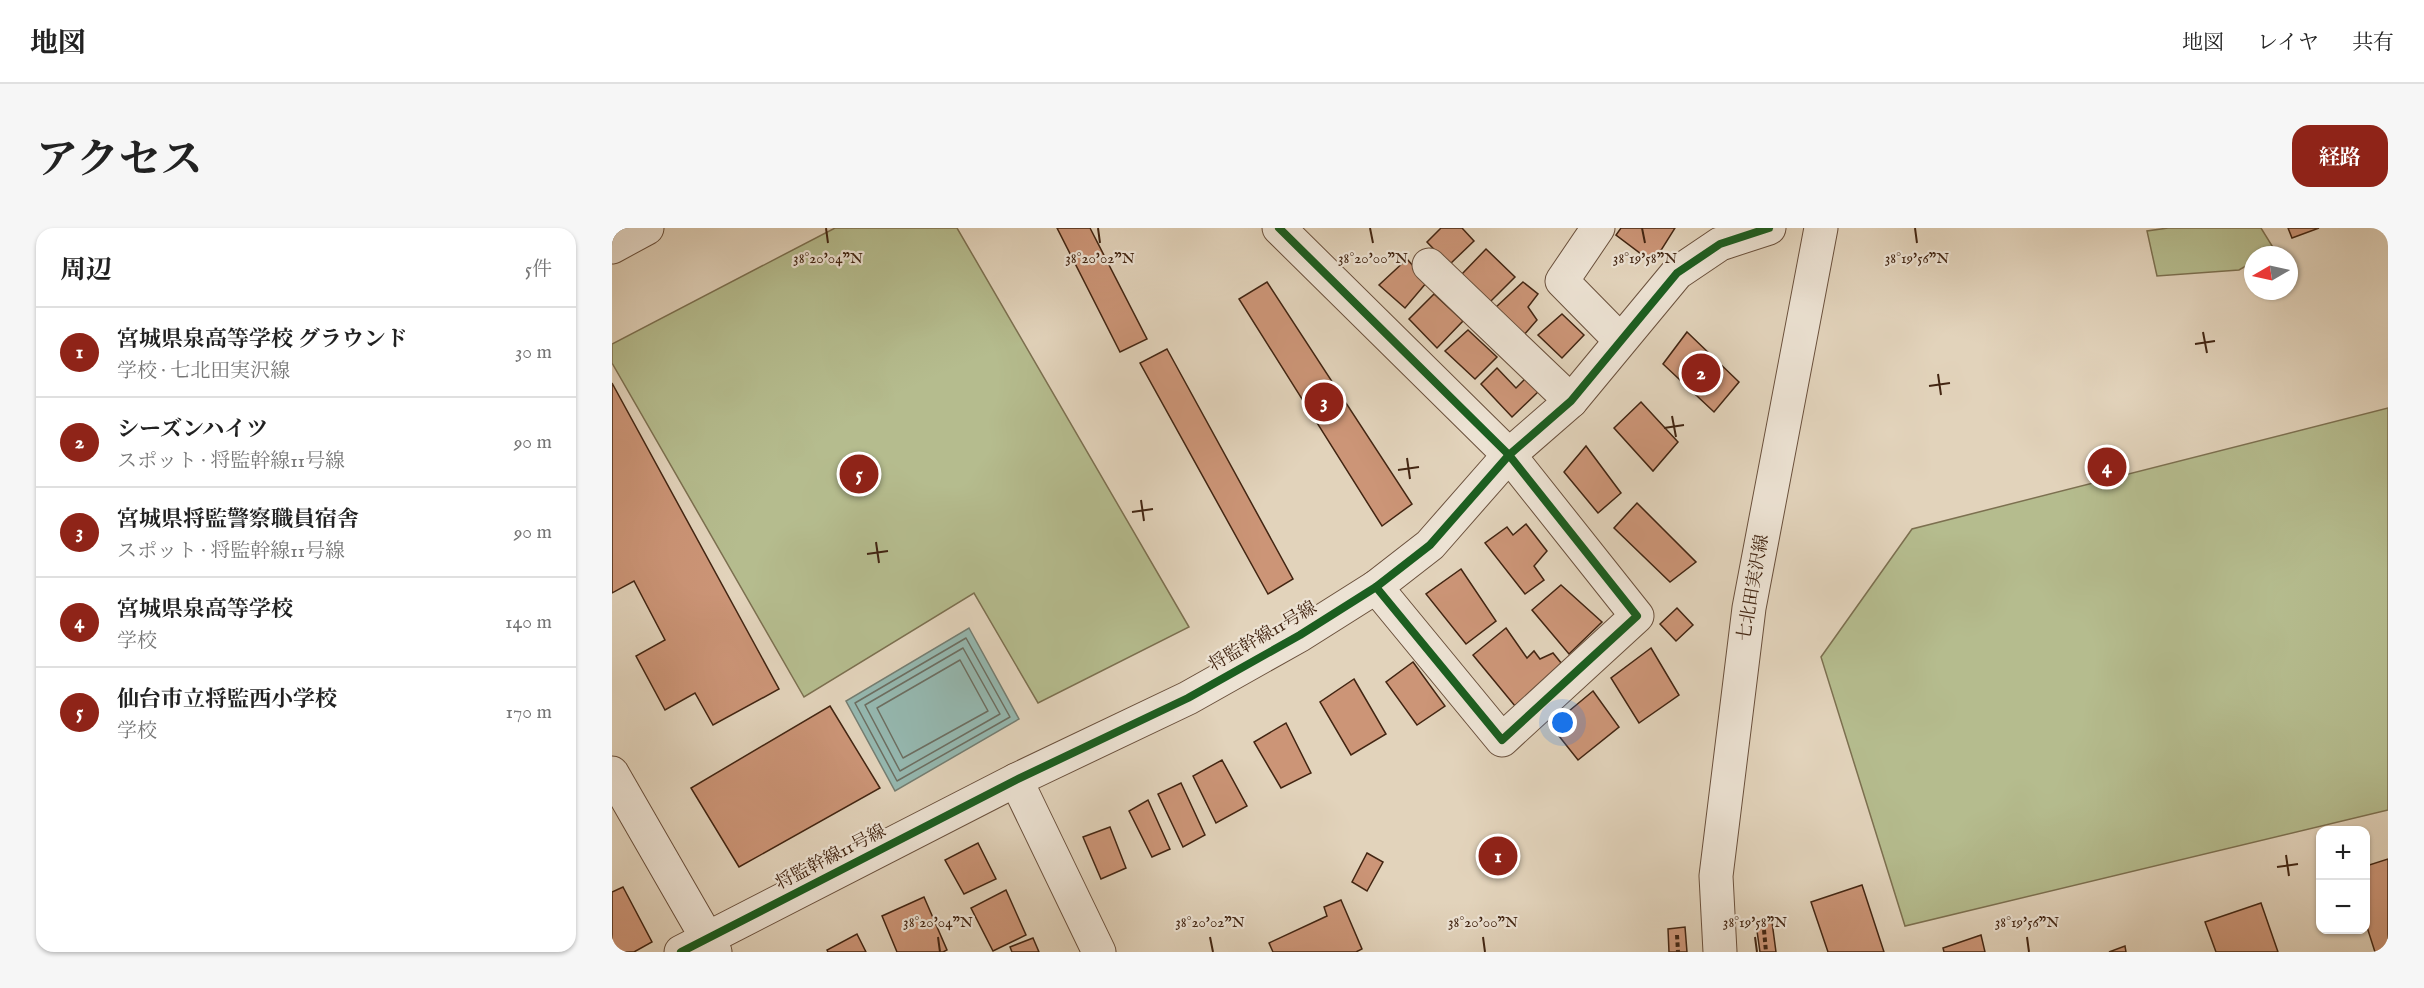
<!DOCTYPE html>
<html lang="ja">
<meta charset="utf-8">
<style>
body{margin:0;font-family:"IM FELL English","Noto Serif JP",serif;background:#f6f6f6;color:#222}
.controls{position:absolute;right:18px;bottom:18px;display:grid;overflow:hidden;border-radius:12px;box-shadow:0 2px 4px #0004}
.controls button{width:54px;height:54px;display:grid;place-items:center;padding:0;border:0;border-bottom:2px solid #e0e0e0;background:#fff;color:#222;font:30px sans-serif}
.compass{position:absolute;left:1632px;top:18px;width:54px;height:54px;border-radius:50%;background:#fff;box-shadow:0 2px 4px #0004;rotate:261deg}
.you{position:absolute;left:951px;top:495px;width:21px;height:21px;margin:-15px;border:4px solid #fff;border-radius:50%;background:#1a73e8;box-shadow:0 0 0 9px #1a73e833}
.badge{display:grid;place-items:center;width:39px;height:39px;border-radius:50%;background:#8f2418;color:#fff;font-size:20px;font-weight:700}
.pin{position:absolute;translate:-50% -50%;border:3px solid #fff;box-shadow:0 2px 6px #0006}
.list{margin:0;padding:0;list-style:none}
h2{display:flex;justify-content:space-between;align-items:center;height:78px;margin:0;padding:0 24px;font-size:26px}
h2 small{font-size:20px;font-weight:400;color:#767676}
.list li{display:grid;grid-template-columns:39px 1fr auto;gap:18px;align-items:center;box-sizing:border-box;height:90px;padding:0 24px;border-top:2px solid #e0e0e0}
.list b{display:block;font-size:22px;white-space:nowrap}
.list p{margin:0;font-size:20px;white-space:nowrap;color:#767676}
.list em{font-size:20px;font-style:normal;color:#767676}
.map{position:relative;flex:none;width:1776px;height:724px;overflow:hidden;border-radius:18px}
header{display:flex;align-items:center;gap:36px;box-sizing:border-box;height:84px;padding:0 30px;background:#fff;border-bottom:2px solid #e0e0e0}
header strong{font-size:28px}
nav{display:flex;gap:33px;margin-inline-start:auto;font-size:21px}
.intro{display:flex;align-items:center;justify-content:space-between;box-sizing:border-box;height:144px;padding:0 36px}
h1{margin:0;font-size:42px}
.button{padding:15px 27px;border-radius:18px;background:#8f2418;color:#fff;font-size:21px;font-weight:700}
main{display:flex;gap:36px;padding:0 36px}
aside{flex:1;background:#fff;border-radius:18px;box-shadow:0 2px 4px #0004}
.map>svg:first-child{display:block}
</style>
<header>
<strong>地図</strong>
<nav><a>地図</a><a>レイヤ</a><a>共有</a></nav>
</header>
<div class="intro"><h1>アクセス</h1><a class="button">経路</a></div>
<main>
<aside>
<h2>周辺<small>5件</small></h2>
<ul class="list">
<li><span class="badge">1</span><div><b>宮城県泉高等学校 グラウンド</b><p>学校 · 七北田実沢線</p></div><em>30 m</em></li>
<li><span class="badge">2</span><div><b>シーズンハイツ</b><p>スポット · 将監幹線11号線</p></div><em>90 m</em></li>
<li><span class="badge">3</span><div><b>宮城県将監警察職員宿舎</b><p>スポット · 将監幹線11号線</p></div><em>90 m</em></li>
<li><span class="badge">4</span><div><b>宮城県泉高等学校</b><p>学校</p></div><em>140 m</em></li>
<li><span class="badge">5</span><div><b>仙台市立将監西小学校</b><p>学校</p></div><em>170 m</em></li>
</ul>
</aside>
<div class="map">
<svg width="1776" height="724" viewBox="0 0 1776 724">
<rect width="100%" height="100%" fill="#e2d3bb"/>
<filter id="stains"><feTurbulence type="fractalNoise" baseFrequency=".00333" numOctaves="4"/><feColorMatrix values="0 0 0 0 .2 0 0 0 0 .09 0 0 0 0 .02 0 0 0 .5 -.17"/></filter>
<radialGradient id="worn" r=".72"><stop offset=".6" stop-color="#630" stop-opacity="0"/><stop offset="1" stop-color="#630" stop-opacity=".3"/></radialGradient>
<g fill="#b5bc8e" stroke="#7c7050" stroke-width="1.5">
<polygon points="223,0 345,0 577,399 426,475 362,365 192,469 0,135 0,116"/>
<polygon points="1556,0 1649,0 1662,21 1652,27 1641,27 1641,34 1627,42 1545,48 1535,3"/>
<polygon points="1776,180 1776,582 1293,698 1209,429 1300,301"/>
</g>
<polygon fill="#95b8b0" stroke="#747d71" stroke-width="1.5" points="357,400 407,491 283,563 234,473"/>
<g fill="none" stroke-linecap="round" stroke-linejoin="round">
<g stroke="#6c6e61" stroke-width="1.5">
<polygon points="354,410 398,489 285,553 243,475"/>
<polygon points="351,420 388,486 288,543 253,477"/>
<polygon points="348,432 376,483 291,530 265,480"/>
</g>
</g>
<g fill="#cc9577" stroke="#422512" stroke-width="1.5">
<polygon points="445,0 478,0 535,111 508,124"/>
<polygon points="829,0 850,0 862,13 837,37 815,14"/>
<polygon points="1009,0 1063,0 1041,35 1004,7"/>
<polygon points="1676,0 1707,0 1680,10"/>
<polygon points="874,21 903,49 877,75 850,46"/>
<polygon points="795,31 815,54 793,80 767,57"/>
<polygon points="655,54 800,276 770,298 627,71"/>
<polygon points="911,54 926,66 916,79 925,92 911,108 883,80"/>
<polygon points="822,66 851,93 825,120 797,91"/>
<polygon points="950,86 972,107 950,130 926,107"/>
<polygon points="856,102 885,129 863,151 833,123"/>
<polygon points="1075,104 1127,154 1102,184 1051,136"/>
<polygon points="555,121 681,351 656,366 528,135"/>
<polygon points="885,140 904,160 914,150 927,163 900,189 869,156"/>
<polygon points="0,155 167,461 101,497 83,465 53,482 24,428 53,412 22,353 0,365"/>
<polygon points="1029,174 1066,214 1041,243 1002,200"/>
<polygon points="974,218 1009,265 986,285 952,244"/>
<polygon points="1025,275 1084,334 1058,354 1002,300"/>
<polygon points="914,296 935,323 922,338 932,352 913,366 873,315 895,299 901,307"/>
<polygon points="849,341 884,393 854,416 814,366"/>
<polygon points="949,357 990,394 957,426 920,382"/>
<polygon points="1065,380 1081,397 1064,413 1048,396"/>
<polygon points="894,400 915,430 922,423 928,431 941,425 950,436 903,478 861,427"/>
<polygon points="1039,420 1067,467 1027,495 999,450"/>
<polygon points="801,434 833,478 805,497 774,454"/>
<polygon points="742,451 774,506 739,527 708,474"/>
<polygon points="981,463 1007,499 966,532 939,498"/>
<polygon points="218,478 268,560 127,639 79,560"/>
<polygon points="674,495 699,545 669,560 642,514"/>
<polygon points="610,532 635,578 604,595 581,548"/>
<polygon points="569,555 593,607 571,619 546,566"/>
<polygon points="536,572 558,621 540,629 517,583"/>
<polygon points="498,599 514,640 489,651 471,609"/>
<polygon points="366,615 384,651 352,666 333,632"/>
<polygon points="755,625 771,634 755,663 740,654"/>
<polygon points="1776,631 1776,724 1763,724 1754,696 1754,638"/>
<polygon points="1250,657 1272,724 1216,724 1199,674"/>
<polygon points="11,659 40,714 22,724 0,724 0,664"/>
<polygon points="394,662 414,707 381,723 359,680"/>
<polygon points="312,669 335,722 331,724 285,724 270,688"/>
<polygon points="729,672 750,721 744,724 661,724 657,715 715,688 712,679"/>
<polygon points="1649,675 1666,724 1604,724 1593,694"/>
<polygon points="1160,694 1164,724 1148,724 1144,696"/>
<polygon points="1073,699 1075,724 1057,724 1056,701"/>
<polygon points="245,706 254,724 216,724 215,722"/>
<polygon points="1369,707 1373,724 1332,724 1331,720"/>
<polygon points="421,710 427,724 400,724 398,719"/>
<polygon points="1513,718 1514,724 1497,724"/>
</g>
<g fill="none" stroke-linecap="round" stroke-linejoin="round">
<g stroke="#6a503c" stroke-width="35">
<g id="minor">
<polyline points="667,0 897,227 1025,388 890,512 764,359"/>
<polyline points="986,0 950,53 1008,112"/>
<polyline points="0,19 35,0"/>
<polyline points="817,37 959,173"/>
<polyline points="0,545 103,724"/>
<polyline points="404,552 487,724"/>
<polyline points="69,724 404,552 576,470 688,407 764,359 818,317 897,227 959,173 1065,45 1108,16 1157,0"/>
<polyline points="1108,724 1104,648 1137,380 1209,0"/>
</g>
</g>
<g stroke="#422512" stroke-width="4" stroke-dasharray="4.5 3" stroke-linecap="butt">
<polyline points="1152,702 1154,724"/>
<polyline points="1065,707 1066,724"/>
</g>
<use href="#minor" stroke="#ece2d3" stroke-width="33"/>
<g stroke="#ece2d3" stroke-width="11">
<g id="cycleway">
<polyline points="667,0 897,227 1025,388 890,512 764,359"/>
<polyline points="69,724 404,552 576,470 688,407 764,359 818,317 897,227 959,173 1065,45 1108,16 1157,0"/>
</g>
</g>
<use href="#cycleway" stroke="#1b5e20" stroke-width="8"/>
</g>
<path fill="none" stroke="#422512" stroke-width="2" d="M214,0L216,15M486,0L488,15M758,0L761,15M1030,0L1033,15M1303,0L1305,15M1591,104L1595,125M1583,116L1603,113M1326,146L1329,167M1317,158L1338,155M1060,188L1064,209M1052,200L1072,197M795,230L798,251M786,242L807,239M529,272L532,293M520,284L541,281M264,314L267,335M255,326L276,323M1674,627L1677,648M1665,639L1686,636M326,709L328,724M598,709L601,724M871,709L873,724M1143,709L1145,724M1415,709L1417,724"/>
<g text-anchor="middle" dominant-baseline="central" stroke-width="4.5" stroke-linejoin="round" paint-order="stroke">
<g font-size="18" fill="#422512" stroke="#ece2d3">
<text transform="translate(1142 360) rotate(-80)">七北田実沢線</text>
<text transform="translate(651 409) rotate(-30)">将監幹線11号線</text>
<text transform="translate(219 630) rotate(-27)">将監幹線11号線</text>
</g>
</g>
<g font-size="15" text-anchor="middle" fill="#422512" stroke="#ece2d3" stroke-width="4.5" stroke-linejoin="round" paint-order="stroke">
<text x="488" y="35">38°20'02"N</text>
<text x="216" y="35">38°20'04"N</text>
<text x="761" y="35">38°20'00"N</text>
<text x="1033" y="35">38°19'58"N</text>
<text x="1305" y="35">38°19'56"N</text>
<text x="326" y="699">38°20'04"N</text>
<text x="598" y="699">38°20'02"N</text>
<text x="871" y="699">38°20'00"N</text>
<text x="1143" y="699">38°19'58"N</text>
<text x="1415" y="699">38°19'56"N</text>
</g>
<rect width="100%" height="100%" filter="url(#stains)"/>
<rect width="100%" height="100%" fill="url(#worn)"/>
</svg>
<div class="controls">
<button>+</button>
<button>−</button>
</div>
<svg class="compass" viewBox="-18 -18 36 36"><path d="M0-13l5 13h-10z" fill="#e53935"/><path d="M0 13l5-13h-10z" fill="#767676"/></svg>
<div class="you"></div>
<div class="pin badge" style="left:886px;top:628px">1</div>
<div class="pin badge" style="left:1089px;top:145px">2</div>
<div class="pin badge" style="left:712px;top:174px">3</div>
<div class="pin badge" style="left:1495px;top:239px">4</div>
<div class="pin badge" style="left:247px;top:246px">5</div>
</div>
</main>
